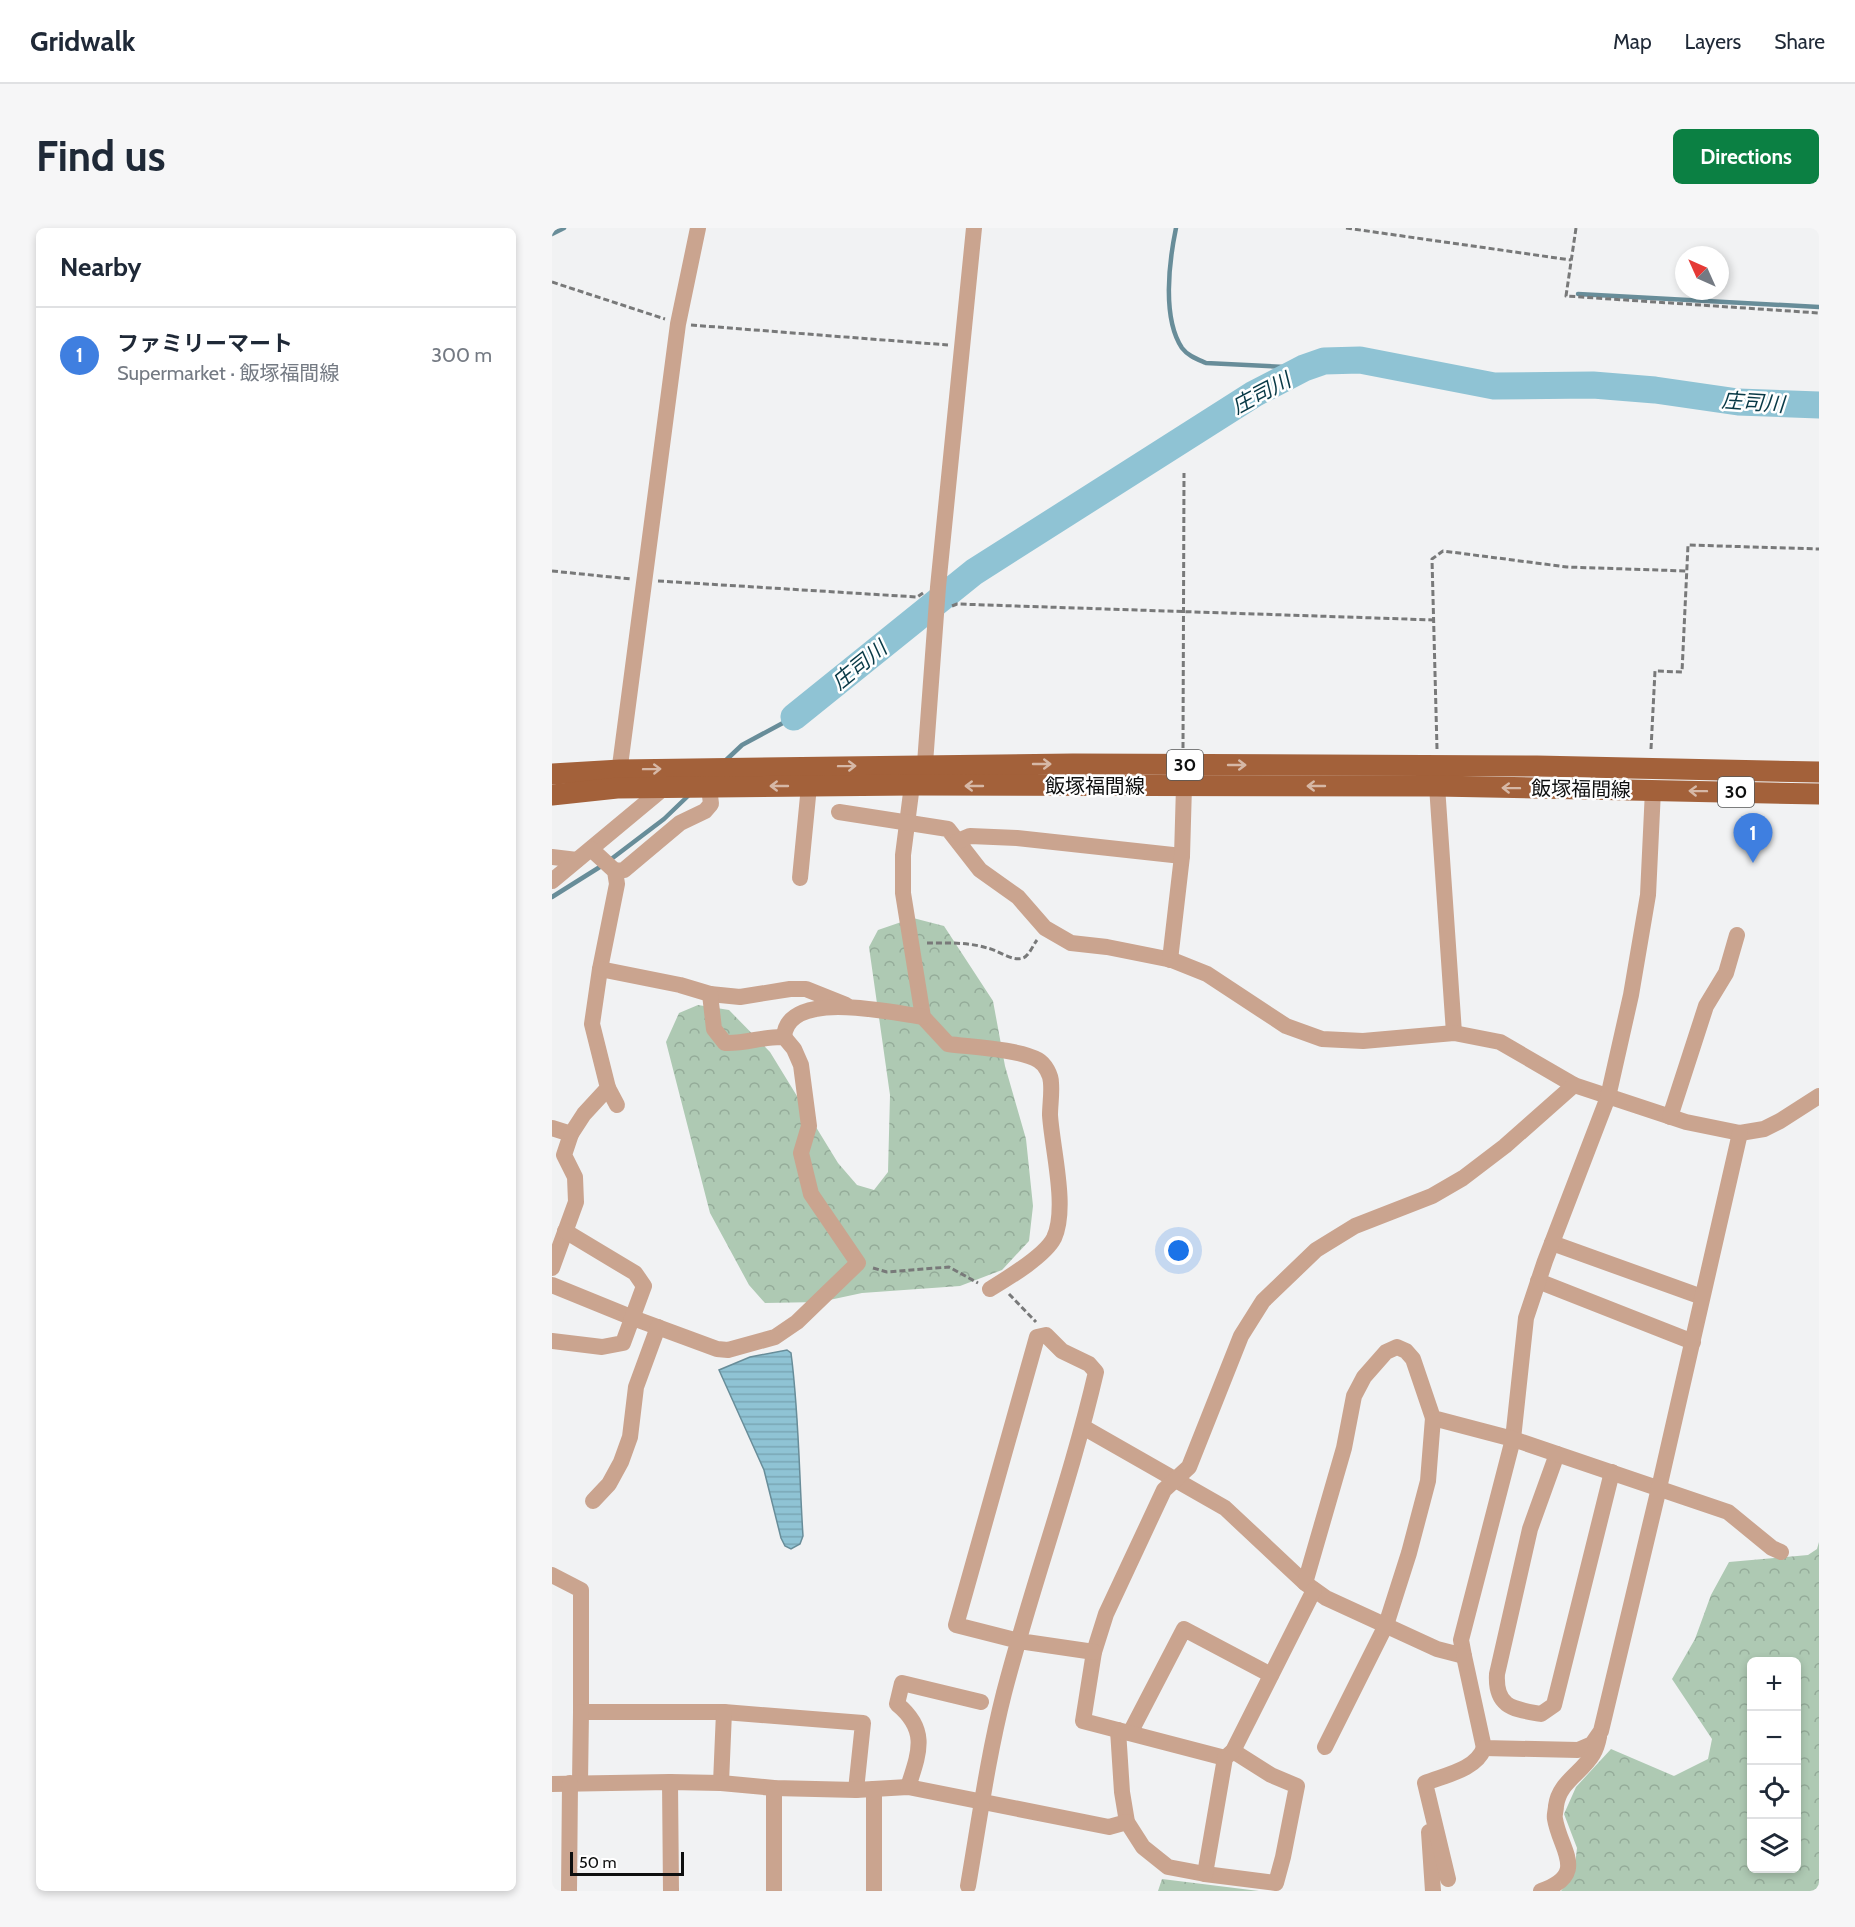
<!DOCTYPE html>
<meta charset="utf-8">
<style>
body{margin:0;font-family:Cabin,"Noto Sans JP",sans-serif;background:#f6f6f7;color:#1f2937}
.controls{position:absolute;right:18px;bottom:18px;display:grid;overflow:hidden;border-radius:9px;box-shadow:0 3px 9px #0003}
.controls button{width:54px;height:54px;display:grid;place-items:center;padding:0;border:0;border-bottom:2px solid #e0e1e3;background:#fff;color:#1f2937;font:30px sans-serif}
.compass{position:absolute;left:1123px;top:18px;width:54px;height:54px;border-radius:50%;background:#fff;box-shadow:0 3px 9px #0003;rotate:315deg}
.scale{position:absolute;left:18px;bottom:15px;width:114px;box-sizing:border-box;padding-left:6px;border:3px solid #0e0f0f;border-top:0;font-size:16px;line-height:21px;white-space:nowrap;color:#0e0f0f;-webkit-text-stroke:4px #fff;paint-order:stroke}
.you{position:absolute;left:627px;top:1023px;width:21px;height:21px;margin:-15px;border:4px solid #fff;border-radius:50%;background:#1a73e8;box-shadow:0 0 0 9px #1a73e833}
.badge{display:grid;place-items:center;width:39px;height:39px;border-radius:50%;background:#0b8043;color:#fff;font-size:20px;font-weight:700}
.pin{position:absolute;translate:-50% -50px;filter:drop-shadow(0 2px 3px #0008)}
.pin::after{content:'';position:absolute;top:32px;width:21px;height:18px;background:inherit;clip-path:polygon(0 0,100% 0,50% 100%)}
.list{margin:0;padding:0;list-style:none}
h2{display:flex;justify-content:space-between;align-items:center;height:78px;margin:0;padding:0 24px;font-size:26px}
h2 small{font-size:20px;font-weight:400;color:#747a83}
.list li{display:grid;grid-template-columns:39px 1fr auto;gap:18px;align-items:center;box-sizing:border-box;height:96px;padding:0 24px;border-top:2px solid #e0e1e3}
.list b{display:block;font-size:22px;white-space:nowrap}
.list p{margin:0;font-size:20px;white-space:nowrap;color:#747a83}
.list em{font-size:20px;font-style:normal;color:#747a83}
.icon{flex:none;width:33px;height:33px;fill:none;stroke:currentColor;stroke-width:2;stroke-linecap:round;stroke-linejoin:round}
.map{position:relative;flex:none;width:1267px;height:1663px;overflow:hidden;border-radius:9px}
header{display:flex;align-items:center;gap:36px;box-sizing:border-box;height:84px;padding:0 30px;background:#fff;border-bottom:2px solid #e0e1e3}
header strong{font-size:28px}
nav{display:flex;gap:33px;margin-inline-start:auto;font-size:21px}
.intro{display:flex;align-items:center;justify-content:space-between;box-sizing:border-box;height:144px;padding:0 36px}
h1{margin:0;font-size:42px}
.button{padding:15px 27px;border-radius:9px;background:#0b8043;color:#fff;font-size:21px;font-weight:700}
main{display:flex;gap:36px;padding:0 36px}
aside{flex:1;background:#fff;border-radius:9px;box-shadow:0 3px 9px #0003}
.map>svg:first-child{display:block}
</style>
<header>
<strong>Gridwalk</strong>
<nav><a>Map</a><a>Layers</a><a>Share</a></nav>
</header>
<div class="intro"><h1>Find us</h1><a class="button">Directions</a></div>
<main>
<aside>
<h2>Nearby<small></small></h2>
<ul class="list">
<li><span class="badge" style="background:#3f7fe0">1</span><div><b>ファミリーマート</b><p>Supermarket · 飯塚福間線</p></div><em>300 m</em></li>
</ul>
</aside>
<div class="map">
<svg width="1267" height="1663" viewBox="0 0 1267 1663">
<defs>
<pattern id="forest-crowns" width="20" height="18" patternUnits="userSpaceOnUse" patternTransform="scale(1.5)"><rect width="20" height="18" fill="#aec9b3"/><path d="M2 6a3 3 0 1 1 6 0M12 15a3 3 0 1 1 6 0" fill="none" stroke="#94ab99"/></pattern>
<pattern id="water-rules" width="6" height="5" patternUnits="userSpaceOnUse" patternTransform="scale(1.5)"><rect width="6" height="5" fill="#8fc3d4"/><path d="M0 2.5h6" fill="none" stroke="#7aa6b5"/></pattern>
</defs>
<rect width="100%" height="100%" fill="#f1f2f3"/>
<g fill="url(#forest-crowns)" fill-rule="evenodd">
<polygon points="361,690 392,698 441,773 453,838 474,911 481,978 477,1013 450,1042 408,1058 310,1065 268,1074 213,1075 197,1057 158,985 114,814 127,785 146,777 177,782 218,824 286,935 305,957 322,962 336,944 338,867 317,719 326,702"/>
<path d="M1267,1314V1663H1009L1022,1646L1025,1620L1012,1586L1024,1559L1059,1521L1122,1548L1156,1531L1160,1511L1120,1451L1143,1411L1159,1367L1177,1334L1256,1327L1265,1321ZM1200,1434H1244V1640H1200Z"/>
<polygon points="610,1651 707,1663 606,1663"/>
</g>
<path fill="url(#water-rules)" stroke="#688d99" stroke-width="1.5" d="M235,1122L239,1125C247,1185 247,1247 251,1308L248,1316L239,1321L233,1318L229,1310L212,1242L167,1142L198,1129Z"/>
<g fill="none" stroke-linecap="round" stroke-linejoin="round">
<g stroke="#688d99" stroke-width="4.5">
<path d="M624,0C617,34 610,90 630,120C636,128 645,131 654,135L752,140"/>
<polyline points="0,6 12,0"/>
<polyline points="1026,66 1267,79"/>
<polyline points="172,534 190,517 242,489"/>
<polyline points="58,632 112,591 137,567"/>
<polyline points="0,669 51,637"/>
</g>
<polyline stroke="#8fc3d4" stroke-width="27" points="242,489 422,344 702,166 752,140 772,133 808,132 942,158 1041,157 1103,162 1186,174 1267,177"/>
<g stroke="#787979" stroke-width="3" stroke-dasharray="6 3" stroke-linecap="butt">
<polyline points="794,0 1019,32"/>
<polyline points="1024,0 1014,68 1267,85"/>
<polyline points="0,54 113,91"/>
<polyline points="139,97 396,117"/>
<polyline points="0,343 79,351"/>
<polyline points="106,353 365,369 371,365"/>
<polyline points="400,378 405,376 883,392"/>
<polyline points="631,520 632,245"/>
<polyline points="885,521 880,331 891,323 1015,339 1134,343"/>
<polyline points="1099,521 1103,443 1130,444 1136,317 1267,321"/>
<path d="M375,715C395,715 416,714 435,720C446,722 460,734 471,730C477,728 481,717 485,712"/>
<polyline points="321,1040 335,1044 397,1039 426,1055"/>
<polyline points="457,1066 484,1094"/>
</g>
<g stroke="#caa48f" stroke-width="16">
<polyline points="372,549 386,359 422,0"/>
<polyline points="66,553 126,96 146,0"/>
<path d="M360,557L351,627V665L371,789L396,816C418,819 467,821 486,832C493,836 499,847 499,855C500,866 498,877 498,887C500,920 516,980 502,1010C493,1028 456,1050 438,1061"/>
<polyline points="885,558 902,805"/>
<polyline points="287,584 396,601 428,642 466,669 493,700 519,715 555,719 620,732 655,746 734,798 770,811 811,813 902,805 948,814 1022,857 1134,894 1188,905 1212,901 1228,893 1267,868"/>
<polyline points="406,613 418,608 465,610 630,628"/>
<polyline points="0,629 25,632"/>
<polyline points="63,643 72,642 128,595 153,583 159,576 157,559"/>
<polyline points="248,650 257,558"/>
<polyline points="0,653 113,559"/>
<polyline points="618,732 630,628 632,558"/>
<polyline points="158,766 188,769 238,761 254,761 294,777"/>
<path d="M232,809C235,760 341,785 371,789"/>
<polyline points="56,860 65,877"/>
<polyline points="1118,889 1154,778 1174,745 1185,707"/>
<polyline points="0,900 19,906 12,927 23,949 24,974 0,1040"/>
<polyline points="19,906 32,886 56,860 40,796 48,741 65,656 63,643 39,621"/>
<polyline points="1000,1015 1150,1069"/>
<polyline points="986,1053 1141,1114"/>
<path d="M0,1057L81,1090L165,1121L176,1122L223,1109L245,1094L306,1035L259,966L249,925L257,898L249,837L242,821L232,809C212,808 194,816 173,815L162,801L158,766L128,757L48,741"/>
<polyline points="0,1113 50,1119 71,1115 92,1058 83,1045 13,1003"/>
<polyline points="531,1199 673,1280 753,1355 774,1370 885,1421 912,1428 909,1412 961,1211 974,1090 993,1033 1056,869 1079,767 1096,667 1101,562"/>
<path d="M1005,1226L978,1301L945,1446C943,1480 962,1481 989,1486L1002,1477L1060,1244"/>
<polyline points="41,1273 57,1256 69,1234 78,1209 84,1159 106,1099"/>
<polyline points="0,1347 29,1362 29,1484 172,1484 311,1495 304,1562"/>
<polyline points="753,1355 792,1220 802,1168 812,1149 834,1124 845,1119 854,1123 861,1131 881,1190 961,1211 1176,1284 1220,1320 1229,1324"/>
<polyline points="912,1428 932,1520 1026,1522 1040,1516 1049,1503 1107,1260 1188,905"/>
<polyline points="566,1502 570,1564 575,1594 591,1619 616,1639 653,1646 724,1655 731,1629 745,1558 719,1547 681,1523"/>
<polyline points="578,1505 632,1401 719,1447"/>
<polyline points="773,1519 834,1397 857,1325 876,1253 881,1190"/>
<polyline points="673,1530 531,1493 542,1424 554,1386 612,1262 637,1239 689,1108 711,1073 764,1022 803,998 880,968 911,950 953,918 1022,857"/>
<polyline points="118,1554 119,1663"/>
<polyline points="28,1555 29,1484"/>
<polyline points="169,1555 172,1484"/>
<polyline points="0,1556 118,1554 169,1555 222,1560 304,1562 356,1559 557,1599 575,1594"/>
<path d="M356,1559C367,1525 377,1502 345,1476L350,1455L429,1474"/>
<polyline points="877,1604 881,1663"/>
<polyline points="653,1646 673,1530 681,1523 762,1362"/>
<path d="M896,1651L873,1555C893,1547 924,1542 932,1520"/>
<path d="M416,1658C427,1594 436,1528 452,1465C480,1357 519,1252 544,1144L537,1136L510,1123L494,1107L485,1109L404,1397L467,1413L542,1424"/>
<polyline points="17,1663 18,1555"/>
<polyline points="222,1663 222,1560"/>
<polyline points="322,1663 322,1561"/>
<path d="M989,1663C1037,1646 1008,1622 1003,1591C1002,1587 1004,1582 1004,1578C1007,1554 1030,1545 1041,1526C1044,1521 1046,1514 1047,1509"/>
</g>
<g stroke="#a3613a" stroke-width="21">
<polyline points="0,546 68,542 521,536 985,538 1267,544"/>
<polyline points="0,567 65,560 360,557 885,558 1267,566"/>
</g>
</g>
<defs><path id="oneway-shaft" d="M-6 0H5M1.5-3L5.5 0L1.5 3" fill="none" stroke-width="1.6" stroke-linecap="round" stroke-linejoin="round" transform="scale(1.5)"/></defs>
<g stroke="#d6b8a6">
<use href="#oneway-shaft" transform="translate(490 536)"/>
<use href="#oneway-shaft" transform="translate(685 537)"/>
<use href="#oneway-shaft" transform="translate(295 538) rotate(-1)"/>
<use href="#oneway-shaft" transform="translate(100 541) rotate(-1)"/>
<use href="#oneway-shaft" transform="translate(227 558) rotate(180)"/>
<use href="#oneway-shaft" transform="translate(422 558) rotate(-180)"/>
<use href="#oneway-shaft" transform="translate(764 558) rotate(-180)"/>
<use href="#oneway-shaft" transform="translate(959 560) rotate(-179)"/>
<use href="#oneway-shaft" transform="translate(1146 563) rotate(-179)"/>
</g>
<g text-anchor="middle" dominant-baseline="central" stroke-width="5" stroke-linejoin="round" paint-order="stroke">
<g fill="#fff" stroke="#565757" stroke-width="1.5">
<rect x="615" y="522" width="36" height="30" rx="4.5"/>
<rect x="1166" y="549" width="36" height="30" rx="4.5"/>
</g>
<g font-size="18" font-weight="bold" fill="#0e0f0f">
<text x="633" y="537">30</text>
<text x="1184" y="564">30</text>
</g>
<g font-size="20" fill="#0e0f0f" stroke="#fff">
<text x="543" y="558">飯塚福間線</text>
<text transform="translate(1029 561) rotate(1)">飯塚福間線</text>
</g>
<g font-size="21" font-style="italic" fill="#083946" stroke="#fff">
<text transform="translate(709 165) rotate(-28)">庄司川</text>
<text transform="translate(1201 174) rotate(4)">庄司川</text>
<text transform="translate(307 437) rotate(-39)">庄司川</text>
</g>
</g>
</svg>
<div class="controls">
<button>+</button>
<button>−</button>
<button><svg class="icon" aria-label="locate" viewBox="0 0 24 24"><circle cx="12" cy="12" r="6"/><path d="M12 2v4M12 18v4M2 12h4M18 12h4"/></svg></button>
<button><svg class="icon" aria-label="layers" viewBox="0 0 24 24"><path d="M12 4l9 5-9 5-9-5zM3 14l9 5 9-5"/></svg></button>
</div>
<svg class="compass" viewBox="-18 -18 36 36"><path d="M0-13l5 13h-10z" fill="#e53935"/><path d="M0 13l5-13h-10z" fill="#747a83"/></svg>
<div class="scale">50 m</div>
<div class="you"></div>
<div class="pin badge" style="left:1201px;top:635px;background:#3f7fe0">1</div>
</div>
</main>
